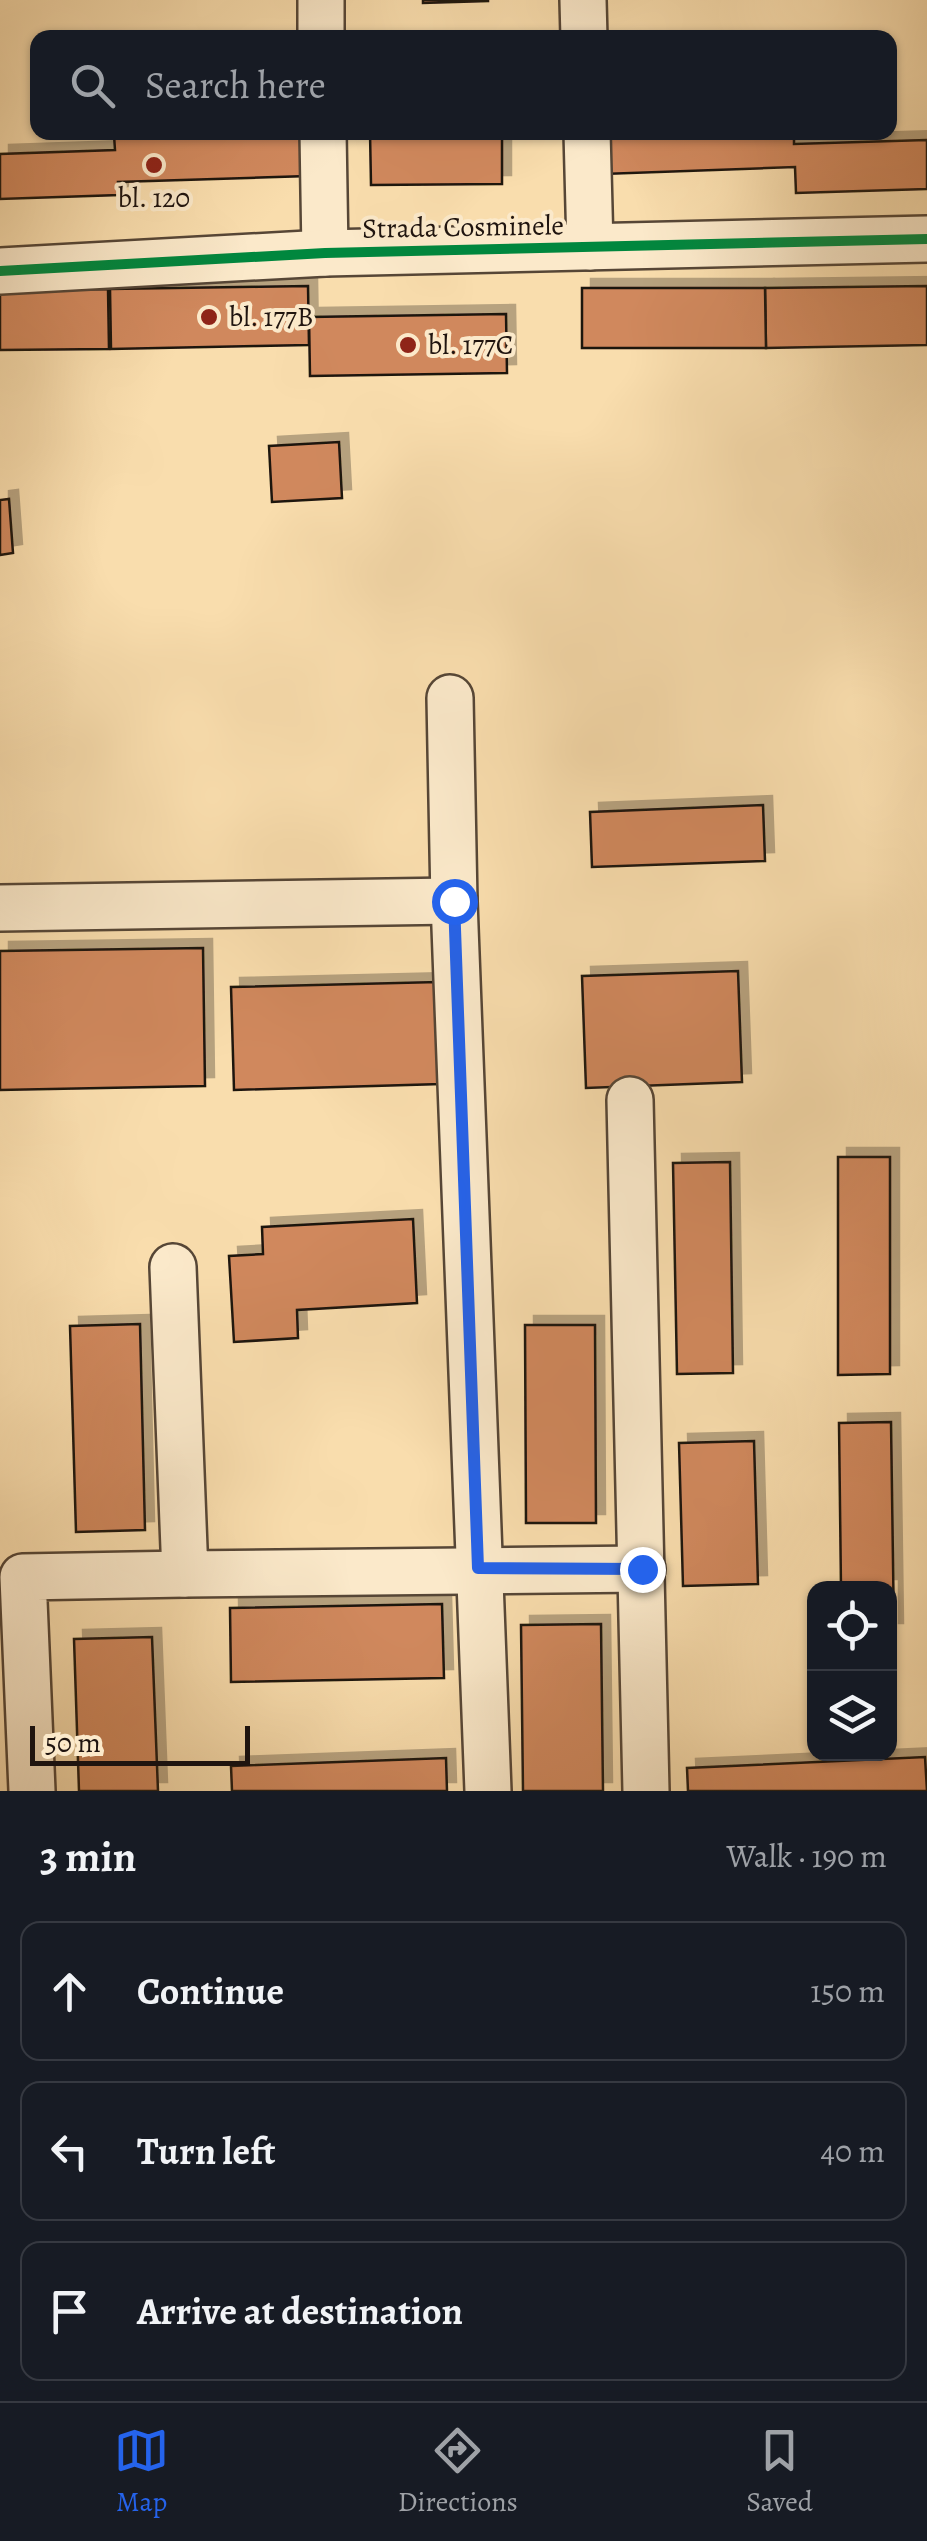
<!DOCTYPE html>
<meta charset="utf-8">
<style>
body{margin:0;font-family:Alegreya,serif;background:#242831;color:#f1f3f6}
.controls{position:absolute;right:30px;bottom:30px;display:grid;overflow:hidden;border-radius:20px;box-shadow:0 2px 8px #0004}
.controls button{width:90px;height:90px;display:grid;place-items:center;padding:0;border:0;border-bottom:2px solid #363941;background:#171b24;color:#f1f3f6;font:50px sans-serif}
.scale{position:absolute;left:30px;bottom:25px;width:220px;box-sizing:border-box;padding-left:10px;border:5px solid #1f140f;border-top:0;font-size:28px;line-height:35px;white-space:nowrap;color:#1f140f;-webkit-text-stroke:8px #fbe9ca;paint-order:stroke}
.stop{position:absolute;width:30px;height:30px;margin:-22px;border:8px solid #2563eb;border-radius:50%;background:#fff}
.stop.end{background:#2563eb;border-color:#fff;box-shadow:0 2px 10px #0008}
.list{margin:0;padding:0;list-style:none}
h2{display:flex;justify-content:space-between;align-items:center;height:130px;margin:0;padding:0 40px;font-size:42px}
h2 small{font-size:32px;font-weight:400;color:#9ea1a6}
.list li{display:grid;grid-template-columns:65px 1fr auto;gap:30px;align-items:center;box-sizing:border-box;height:140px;margin:0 20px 20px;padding:0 20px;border:2px solid #363941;border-radius:20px}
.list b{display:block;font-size:38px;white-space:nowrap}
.list em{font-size:32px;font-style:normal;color:#9ea1a6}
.icon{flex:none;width:55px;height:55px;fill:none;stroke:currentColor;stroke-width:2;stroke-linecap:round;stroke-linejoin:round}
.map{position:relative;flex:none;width:927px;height:1791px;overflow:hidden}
.search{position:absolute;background:#171b24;box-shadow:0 2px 8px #0004;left:30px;right:30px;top:30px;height:110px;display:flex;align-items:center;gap:25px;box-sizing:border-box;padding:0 35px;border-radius:20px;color:#9ea1a6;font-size:38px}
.sheet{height:610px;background:#171b24}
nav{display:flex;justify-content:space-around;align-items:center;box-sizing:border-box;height:140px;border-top:2px solid #363941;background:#171b24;font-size:28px;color:#9ea1a6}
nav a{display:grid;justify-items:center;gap:5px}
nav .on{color:#2563eb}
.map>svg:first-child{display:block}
</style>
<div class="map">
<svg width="927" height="1791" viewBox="0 0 927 1791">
<defs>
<filter id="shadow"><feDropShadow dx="9" dy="-9" stdDeviation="0" flood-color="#0004"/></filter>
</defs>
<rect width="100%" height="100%" fill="#f9ddad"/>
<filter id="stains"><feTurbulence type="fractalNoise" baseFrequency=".002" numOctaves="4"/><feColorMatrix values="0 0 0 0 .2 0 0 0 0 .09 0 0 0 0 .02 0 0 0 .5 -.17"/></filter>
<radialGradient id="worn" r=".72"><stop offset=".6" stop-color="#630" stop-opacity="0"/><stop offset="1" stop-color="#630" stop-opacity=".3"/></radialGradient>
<g fill="#d0885d" stroke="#1f140f" stroke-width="2.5" filter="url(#shadow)">
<polygon points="423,0 488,0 488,1 423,3"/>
<polygon points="194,132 306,132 308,176 118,182 119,195 0,199 0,154 115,150 114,135"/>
<polygon points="370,132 502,132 502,184 371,185"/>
<polygon points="602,132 794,132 794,144 927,140 927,189 796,193 795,167 603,174"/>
<polygon points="308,286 309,345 111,349 110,289"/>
<polygon points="927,286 927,345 766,348 765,288"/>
<polygon points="582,288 765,288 766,348 582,348"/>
<polygon points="108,289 109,349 0,350 0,290"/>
<polygon points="506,314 507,373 310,376 309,317"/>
<polygon points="339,442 342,498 272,502 269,446"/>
<polygon points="9,499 13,553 0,555 0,500"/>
<polygon points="763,805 765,861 592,867 590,812"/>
<polygon points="203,948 205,1086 0,1090 0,951"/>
<polygon points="738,971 742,1082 586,1088 582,976"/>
<polygon points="438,982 441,1084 234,1090 231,987"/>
<polygon points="838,1157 890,1157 890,1374 838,1375"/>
<polygon points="730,1162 733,1373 677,1374 673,1163"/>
<polygon points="413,1219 417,1303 297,1310 298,1338 234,1342 229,1256 263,1254 262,1227"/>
<polygon points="140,1324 145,1530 76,1532 70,1326"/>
<polygon points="525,1325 595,1325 596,1523 526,1523"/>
<polygon points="891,1422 894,1632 890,1632 890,1588 841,1588 839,1423"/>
<polygon points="754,1441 758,1584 683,1586 679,1443"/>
<polygon points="442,1604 444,1678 231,1682 230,1608"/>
<polygon points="601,1624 603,1791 523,1791 521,1625"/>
<polygon points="152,1637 158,1791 79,1791 74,1639"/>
<polygon points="925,1757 927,1791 688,1791 687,1768"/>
<polygon points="446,1758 447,1791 232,1791 231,1766"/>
</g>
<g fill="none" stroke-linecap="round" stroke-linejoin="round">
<g stroke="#564636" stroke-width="50">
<g id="minor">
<polyline points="321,0 321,38"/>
<polyline points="583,0 584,38"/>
<polyline points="323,132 325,253"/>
<polyline points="587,132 590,247"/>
<polyline points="0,271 325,253 927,239"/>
<polyline points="450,698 454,901 488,1791"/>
<polyline points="0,908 454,901"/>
<polyline points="630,1100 646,1791"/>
<polyline points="173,1267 185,1574 642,1569"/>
<polyline points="32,1791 23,1577 185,1574"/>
</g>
</g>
<use href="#minor" stroke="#fbe9ca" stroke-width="45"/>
<g stroke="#fbe9ca" stroke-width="16">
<polyline id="cycleway" points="0,271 325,253 927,239"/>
</g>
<use href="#cycleway" stroke="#00873e" stroke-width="10"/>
</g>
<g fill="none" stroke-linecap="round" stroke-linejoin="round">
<polyline stroke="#2563eb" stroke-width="12" points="454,901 478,1568 642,1569"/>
</g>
<g fill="#8f2418" stroke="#fbe9ca" stroke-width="4">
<circle cx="154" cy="165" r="10"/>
<circle cx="209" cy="317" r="10"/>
<circle cx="408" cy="345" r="10"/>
</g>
<g text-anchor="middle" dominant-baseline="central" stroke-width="8" stroke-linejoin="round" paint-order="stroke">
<g font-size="28" fill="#1f140f" stroke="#fbe9ca" text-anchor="start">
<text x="154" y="198" text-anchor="middle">bl. 120</text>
<text x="229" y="317">bl. 177B</text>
<text x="428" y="345">bl. 177C</text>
</g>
<g font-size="28" fill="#1f140f" stroke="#fbe9ca">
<text transform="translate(463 227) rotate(-1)">Strada Cosminele</text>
</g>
</g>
<rect width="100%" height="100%" filter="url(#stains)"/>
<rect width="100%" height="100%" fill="url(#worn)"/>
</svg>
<div class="controls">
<button><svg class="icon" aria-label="locate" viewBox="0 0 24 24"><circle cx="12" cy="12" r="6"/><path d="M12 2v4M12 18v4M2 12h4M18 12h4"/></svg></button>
<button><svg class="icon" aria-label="layers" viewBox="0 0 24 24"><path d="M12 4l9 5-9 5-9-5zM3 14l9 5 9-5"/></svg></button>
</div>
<div class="scale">50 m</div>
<div class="stop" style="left:454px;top:901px"></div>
<div class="stop end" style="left:642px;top:1569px"></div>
<div class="search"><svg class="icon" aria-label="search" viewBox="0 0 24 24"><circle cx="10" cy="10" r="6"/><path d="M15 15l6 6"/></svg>Search here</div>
</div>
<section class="sheet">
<h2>3 min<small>Walk · 190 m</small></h2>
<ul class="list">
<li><svg class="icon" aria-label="ahead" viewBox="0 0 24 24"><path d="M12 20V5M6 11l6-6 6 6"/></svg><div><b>Continue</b></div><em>150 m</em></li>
<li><svg class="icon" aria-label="left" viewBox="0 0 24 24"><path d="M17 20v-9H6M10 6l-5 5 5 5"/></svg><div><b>Turn left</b></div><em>40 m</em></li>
<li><svg class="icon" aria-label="arrive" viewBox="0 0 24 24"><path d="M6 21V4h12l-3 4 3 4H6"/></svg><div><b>Arrive at destination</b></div></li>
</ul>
</section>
<nav>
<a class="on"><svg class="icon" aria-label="map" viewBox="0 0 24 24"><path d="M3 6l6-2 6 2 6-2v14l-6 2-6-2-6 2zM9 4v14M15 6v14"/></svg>Map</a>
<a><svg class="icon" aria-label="directions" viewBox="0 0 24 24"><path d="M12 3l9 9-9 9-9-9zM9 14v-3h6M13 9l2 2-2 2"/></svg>Directions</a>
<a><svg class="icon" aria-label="saved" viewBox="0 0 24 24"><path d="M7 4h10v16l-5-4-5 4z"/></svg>Saved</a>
</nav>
